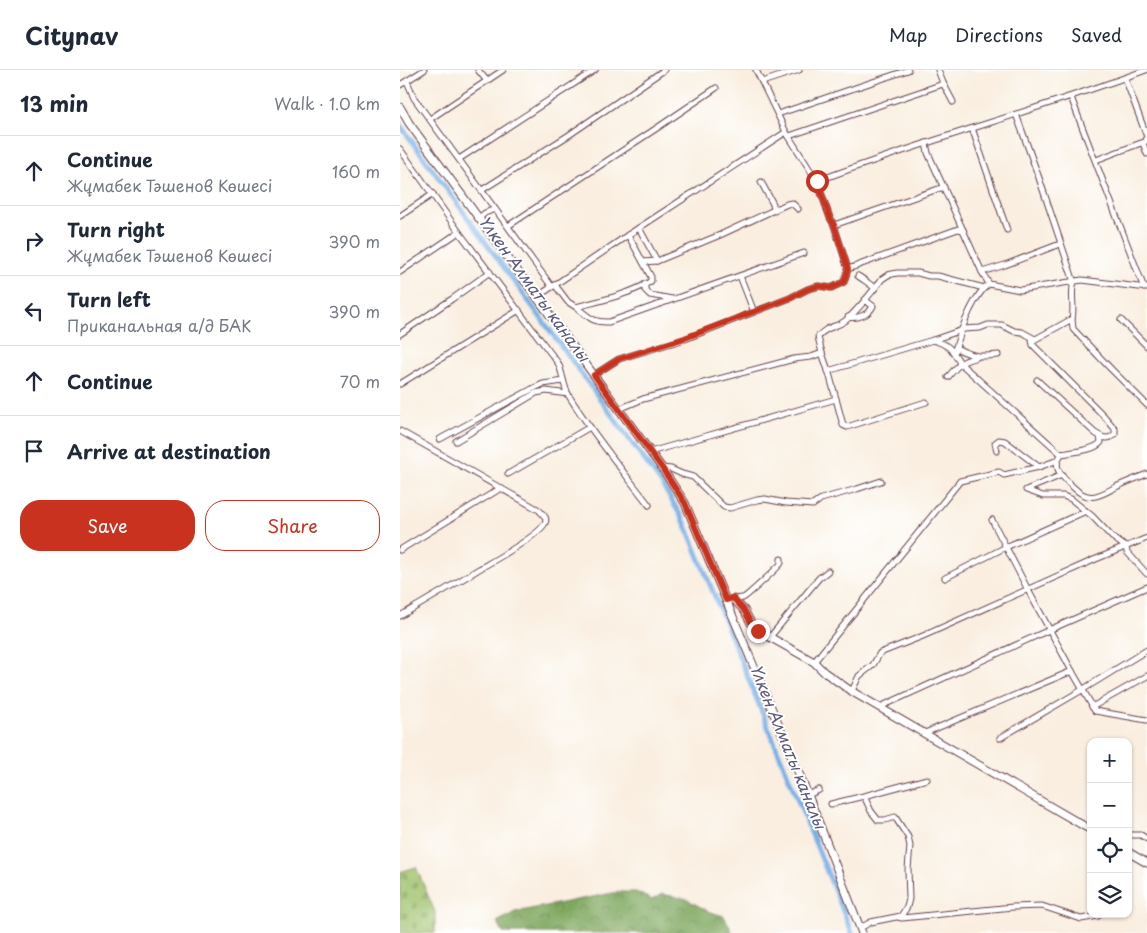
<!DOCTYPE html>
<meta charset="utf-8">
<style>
body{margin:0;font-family:"Playpen Sans",sans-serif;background:#f2f2f3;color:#1f2937}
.controls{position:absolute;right:15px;bottom:15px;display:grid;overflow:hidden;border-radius:10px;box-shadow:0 1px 4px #0004}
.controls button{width:45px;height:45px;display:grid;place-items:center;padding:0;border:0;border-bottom:1px solid #e0e1e3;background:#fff;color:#1f2937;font:25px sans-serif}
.stop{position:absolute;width:15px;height:15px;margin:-11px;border:4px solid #c8321e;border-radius:50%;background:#fff}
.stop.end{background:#c8321e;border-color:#fff;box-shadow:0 1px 5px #0008}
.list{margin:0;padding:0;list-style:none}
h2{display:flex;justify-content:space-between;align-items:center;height:65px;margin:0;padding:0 20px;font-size:21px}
h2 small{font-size:16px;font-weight:400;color:#747a83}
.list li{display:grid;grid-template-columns:32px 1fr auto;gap:15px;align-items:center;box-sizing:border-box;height:70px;padding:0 20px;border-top:1px solid #e0e1e3}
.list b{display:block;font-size:19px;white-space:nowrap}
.list p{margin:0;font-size:16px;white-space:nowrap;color:#747a83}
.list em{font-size:16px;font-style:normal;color:#747a83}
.actions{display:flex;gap:10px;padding:15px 20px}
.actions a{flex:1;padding:11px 0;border:1px solid #c8321e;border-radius:20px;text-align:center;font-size:18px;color:#c8321e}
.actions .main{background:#c8321e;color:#fff}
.icon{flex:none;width:28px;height:28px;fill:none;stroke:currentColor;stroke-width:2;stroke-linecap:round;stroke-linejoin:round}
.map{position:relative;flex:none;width:747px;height:863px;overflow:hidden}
header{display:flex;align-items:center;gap:30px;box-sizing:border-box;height:70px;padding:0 25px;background:#fff;border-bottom:1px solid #e0e1e3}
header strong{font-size:24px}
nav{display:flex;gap:28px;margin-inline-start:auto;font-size:18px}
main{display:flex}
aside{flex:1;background:#fff}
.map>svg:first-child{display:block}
</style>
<header>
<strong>Citynav</strong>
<nav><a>Map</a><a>Directions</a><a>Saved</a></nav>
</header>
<main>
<aside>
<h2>13 min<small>Walk · 1.0 km</small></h2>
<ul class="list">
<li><svg class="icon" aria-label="ahead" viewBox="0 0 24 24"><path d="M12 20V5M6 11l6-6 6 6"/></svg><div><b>Continue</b><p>Жұмабек Тәшенов Көшесі</p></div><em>160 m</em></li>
<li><svg class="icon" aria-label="right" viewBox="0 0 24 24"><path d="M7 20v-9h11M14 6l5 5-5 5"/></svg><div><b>Turn right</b><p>Жұмабек Тәшенов Көшесі</p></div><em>390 m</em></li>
<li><svg class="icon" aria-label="left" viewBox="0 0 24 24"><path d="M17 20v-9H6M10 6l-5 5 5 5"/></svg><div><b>Turn left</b><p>Приканальная а/д БАК</p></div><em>390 m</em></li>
<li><svg class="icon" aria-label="ahead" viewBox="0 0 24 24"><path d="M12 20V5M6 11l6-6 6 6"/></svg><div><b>Continue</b></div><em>70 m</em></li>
<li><svg class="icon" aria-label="arrive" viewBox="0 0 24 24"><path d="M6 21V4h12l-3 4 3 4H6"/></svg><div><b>Arrive at destination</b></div></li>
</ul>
<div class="actions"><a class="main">Save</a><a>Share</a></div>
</aside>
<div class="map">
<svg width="747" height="863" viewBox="0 0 747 863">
<defs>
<pattern id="forest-crowns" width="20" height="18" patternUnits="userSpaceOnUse" patternTransform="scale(1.25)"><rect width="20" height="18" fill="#7fa85f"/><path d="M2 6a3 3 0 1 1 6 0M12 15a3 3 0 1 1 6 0" fill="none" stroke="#6a884f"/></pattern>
<pattern id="cemetery-stones" width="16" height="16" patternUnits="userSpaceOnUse" patternTransform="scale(1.25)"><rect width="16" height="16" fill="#9fc26b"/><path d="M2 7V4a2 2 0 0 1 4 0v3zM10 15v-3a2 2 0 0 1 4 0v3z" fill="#8aa65d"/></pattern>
</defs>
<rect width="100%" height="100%" fill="#fff"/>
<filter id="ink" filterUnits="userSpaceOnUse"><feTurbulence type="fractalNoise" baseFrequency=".02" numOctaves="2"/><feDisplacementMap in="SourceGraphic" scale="10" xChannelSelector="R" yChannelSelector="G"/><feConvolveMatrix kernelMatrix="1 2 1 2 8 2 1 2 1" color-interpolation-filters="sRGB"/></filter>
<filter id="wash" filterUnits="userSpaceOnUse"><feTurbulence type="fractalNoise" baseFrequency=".0096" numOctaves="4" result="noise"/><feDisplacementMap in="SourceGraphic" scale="20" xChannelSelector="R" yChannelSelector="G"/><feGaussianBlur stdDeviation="1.12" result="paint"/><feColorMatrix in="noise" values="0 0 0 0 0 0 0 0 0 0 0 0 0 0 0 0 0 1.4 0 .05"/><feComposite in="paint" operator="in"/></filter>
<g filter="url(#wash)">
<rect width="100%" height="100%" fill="#f9eedf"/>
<polygon fill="url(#forest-crowns)" stroke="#646445" points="218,822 236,822 252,830 262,824 286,829 310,842 324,846 333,863 103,863 97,852 115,842"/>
<polygon fill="url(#cemetery-stones)" stroke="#74704b" points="16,797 35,842 35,863 0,863 0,802"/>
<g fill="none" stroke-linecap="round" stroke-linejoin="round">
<polyline stroke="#77b1e8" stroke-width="5" points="0,55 262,414 285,453 452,863"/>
</g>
</g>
<g filter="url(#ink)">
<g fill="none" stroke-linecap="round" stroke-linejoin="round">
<g stroke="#643e46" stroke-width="7">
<g id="minor">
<polyline points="78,0 87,11"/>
<polyline points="725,8 747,67 746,71 743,73 747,84"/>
<polyline points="7,11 14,28 152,217"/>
<polyline points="362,12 399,0"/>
<polyline points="543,13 553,32"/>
<polyline points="0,15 24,0"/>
<polyline points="671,27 681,54 744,218"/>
<polyline points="378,44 508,0"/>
<path d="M616,44L639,108L674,212C670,224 675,237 672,249L632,271L633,275L704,346L715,359V364C710,369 705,369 700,366"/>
<polyline points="30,49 103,0"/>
<polyline points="572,58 607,160"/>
<polyline points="389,66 540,15 543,13 538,0"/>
<polyline points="526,73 528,83 582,202 589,214"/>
<path d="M0,79L59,162L158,293C163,303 163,316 169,326C192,363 222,400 249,435"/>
<polyline points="59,89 195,0"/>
<polyline points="696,90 741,73 743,73"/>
<path d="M417,111C526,70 638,40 746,0"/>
<polyline points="361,112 373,134 374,141"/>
<polyline points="82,120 169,65 264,0"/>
<polyline points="0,146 33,124"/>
<polyline points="79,148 85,143 95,139"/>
<polyline points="434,155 544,117"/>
<polyline points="108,156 257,58 316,18"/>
<polyline points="239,158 257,191"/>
<polyline points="228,165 243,192 257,191 320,165 387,134 392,133 398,139"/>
<polyline points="448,199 558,159 563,160"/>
<polyline points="0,202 59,162"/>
<polyline points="582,202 605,195 660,174"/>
<polyline points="340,206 354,242"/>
<polyline points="458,206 464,210 475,218 482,209 488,205 497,203 518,203 529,206 538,206 584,218 589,214 620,220 682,210 747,218"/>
<polyline points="245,214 245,220 250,225 272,229"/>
<path d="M155,215L168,232L176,237C199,231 232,224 251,211V207L243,192"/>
<polyline points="137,227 228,165 386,62"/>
<path d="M176,237C188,246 192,253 209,252L404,183"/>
<path d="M448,247C457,249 469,245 473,236L465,230"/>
<polyline points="672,249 673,259 710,298 747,335"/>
<polyline points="721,250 747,276"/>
<polyline points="563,259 580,258 588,255 602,255 614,261 622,262 635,269"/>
<polyline points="0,264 52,229 90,202"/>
<polyline points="533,270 562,260"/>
<path d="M556,278C574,287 579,287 598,285"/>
<path d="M422,283L418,267C426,256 435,258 445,251C456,242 466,229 475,218"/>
<path d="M554,283C561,261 569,236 584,218"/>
<path d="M428,301L533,270C549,275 552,279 560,293L661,384C660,386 659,388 658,391C654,401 667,411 673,417C690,434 700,425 718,416C727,412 737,408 747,404"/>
<polyline points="194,305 219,289 285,269 390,228 408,219 419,216 431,218 444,212 448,199 434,155 430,148 417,111 386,62 356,0"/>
<path d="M548,307C558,295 561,291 577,287"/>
<path d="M637,310L695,363L700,366L701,372C695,381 671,382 661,384"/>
<polyline points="0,314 119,240"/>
<polyline points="220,340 224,337 243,329 394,289 411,287 422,283 429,303 443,355 447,357 526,332"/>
<path d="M0,361L139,440C142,444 148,447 145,453C140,465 93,491 79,499C53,515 26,531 0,546"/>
<polyline points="40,369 132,319 143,314 163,311"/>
<polyline points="56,371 136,323 146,321 168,324"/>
<polyline points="597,381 595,373 599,370 605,371 639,397 658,390"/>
<polyline points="250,382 436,329"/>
<polyline points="262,398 271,399 282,404 293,407 324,437 330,438 357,430 365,429 386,433 413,435 421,429 457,419 481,411"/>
<polyline points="108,404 190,357"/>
<polyline points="662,405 626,420 643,426 663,426 671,429 692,446 712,467 726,477 727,482 747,504"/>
<polyline points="592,450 628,520 672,601"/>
<polyline points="0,480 101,418"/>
<polyline points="545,508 606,477 686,441"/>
<path d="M331,529C335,528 339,529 343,528C346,527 380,496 381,493C381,491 381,490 381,489"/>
<polyline points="370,567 419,508 428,501"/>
<polyline points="414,592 560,411 599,402 604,405 639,397"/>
<polyline points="452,621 459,606 473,595 480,583 523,566 696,489 747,468"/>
<polyline points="480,637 649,560 747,517"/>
<polyline points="692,637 747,606"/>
<polyline points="525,663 672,601 695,641 747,650"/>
<polyline points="600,668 682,620 747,580"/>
<polyline points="408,725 419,720"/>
<polyline points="431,734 464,726"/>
<polyline points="728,765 741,765 747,769"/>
<polyline points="498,847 502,848 613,837 642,836 681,849 698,846 700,844"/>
<polyline points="460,858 471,852 501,846 507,837 509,829 508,799 510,776 508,767 495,747 485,750 478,750 471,741 464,726 527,709"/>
</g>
</g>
<g stroke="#643e46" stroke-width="9">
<g id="secondary">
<polyline points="0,37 9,53 262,398 285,433 408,725 462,863"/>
<polyline points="333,529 344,540 351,553 359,561 414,592 424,602 451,621 691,760"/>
<polyline points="728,782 747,793"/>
</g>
</g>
<use href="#minor" stroke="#fff" stroke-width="5"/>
<use href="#secondary" stroke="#fff" stroke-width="7"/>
</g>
</g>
<g fill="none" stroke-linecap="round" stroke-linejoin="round" filter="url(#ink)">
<polyline stroke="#c8321e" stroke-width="6" points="358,561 351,553 344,540 333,528 326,530 285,433 262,398 194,305 219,289 285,268 390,228 408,219 419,216 431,218 444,212 448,199 434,155 430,148 417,111"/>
</g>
<g text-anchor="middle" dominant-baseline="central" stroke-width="4" stroke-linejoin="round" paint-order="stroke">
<g font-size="16" font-style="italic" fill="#5c5977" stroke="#fff">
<text transform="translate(135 218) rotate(54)">Үлкен Алматы каналы</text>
<text transform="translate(389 676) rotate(68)">Үлкен Алматы каналы</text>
</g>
</g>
</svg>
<div class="controls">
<button>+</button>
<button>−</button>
<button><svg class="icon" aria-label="locate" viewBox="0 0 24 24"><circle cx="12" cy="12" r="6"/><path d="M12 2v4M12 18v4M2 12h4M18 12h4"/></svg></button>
<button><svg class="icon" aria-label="layers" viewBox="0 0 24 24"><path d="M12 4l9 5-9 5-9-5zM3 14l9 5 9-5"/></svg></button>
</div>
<div class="stop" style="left:417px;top:111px"></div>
<div class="stop end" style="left:358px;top:561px"></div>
</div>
</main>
